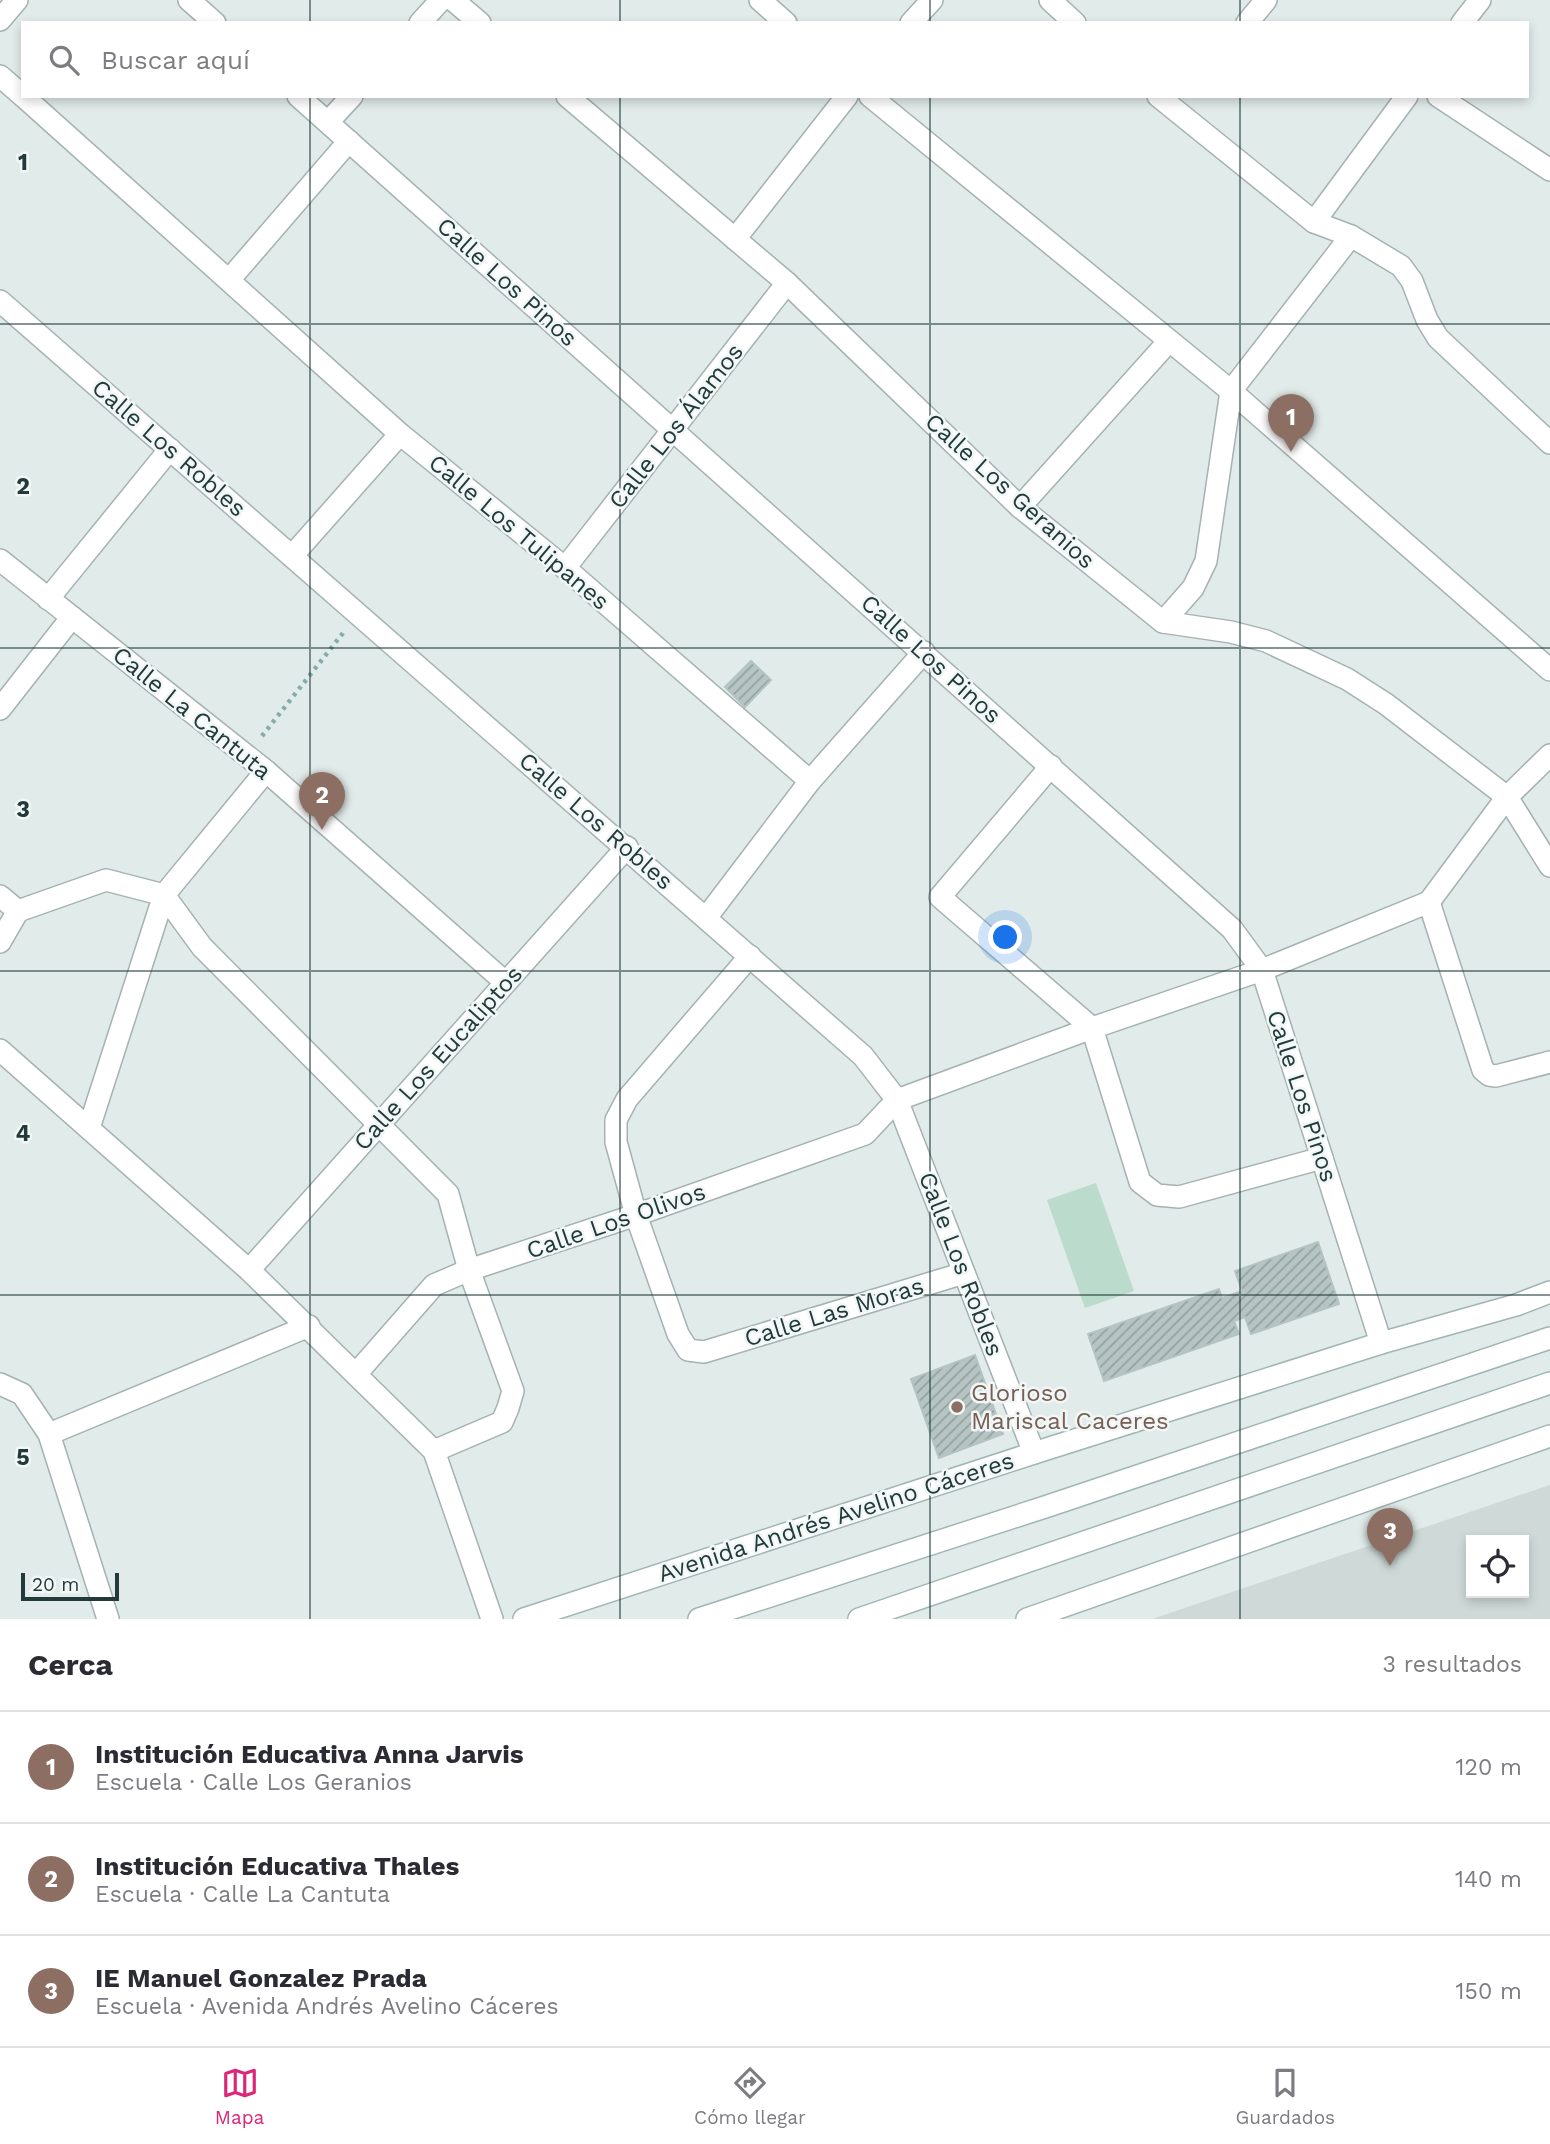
<!DOCTYPE html>
<html lang="es">
<meta charset="utf-8">
<style>
body{margin:0;font-family:"Work Sans",sans-serif;background:#f2f2f3;color:#2b2b33}
.controls{position:absolute;right:21px;bottom:21px;display:grid;overflow:hidden;border-radius:0px;box-shadow:0 4px 10px #0003}
.controls button{width:63px;height:63px;display:grid;place-items:center;padding:0;border:0;border-bottom:2px solid #e1e1e2;background:#fff;color:#2b2b33;font:35px sans-serif}
.scale{position:absolute;left:21px;bottom:18px;width:98px;box-sizing:border-box;padding-left:7px;border:4px solid #223a3a;border-top:0;font-size:19px;line-height:24px;white-space:nowrap;color:#223a3a;-webkit-text-stroke:5px #f1f7f6;paint-order:stroke}
.you{position:absolute;left:1006px;top:938px;width:24px;height:24px;margin:-18px;border:5px solid #fff;border-radius:50%;background:#1a73e8;box-shadow:0 0 0 10px #1a73e833}
.badge{display:grid;place-items:center;width:46px;height:46px;border-radius:50%;background:#db2777;color:#fff;font-size:23px;font-weight:700}
.pin{position:absolute;translate:-50% -58px;filter:drop-shadow(0 2px 4px #0008)}
.pin::after{content:'';position:absolute;top:37px;width:24px;height:21px;background:inherit;clip-path:polygon(0 0,100% 0,50% 100%)}
.list{margin:0;padding:0;list-style:none}
h2{display:flex;justify-content:space-between;align-items:center;height:91px;margin:0;padding:0 28px;font-size:30px}
h2 small{font-size:23px;font-weight:400;color:#7c7c81}
.list li{display:grid;grid-template-columns:46px 1fr auto;gap:21px;align-items:center;box-sizing:border-box;height:112px;padding:0 28px;border-top:2px solid #e1e1e2}
.list b{display:block;font-size:26px;white-space:nowrap}
.list p{margin:0;font-size:23px;white-space:nowrap;color:#7c7c81}
.list em{font-size:23px;font-style:normal;color:#7c7c81}
.icon{flex:none;width:38px;height:38px;fill:none;stroke:currentColor;stroke-width:2;stroke-linecap:round;stroke-linejoin:round}
.map{position:relative;flex:none;width:1550px;height:1619px;overflow:hidden}
.search{position:absolute;background:#fff;box-shadow:0 4px 10px #0003;left:21px;right:21px;top:21px;height:77px;display:flex;align-items:center;gap:18px;box-sizing:border-box;padding:0 24px;border-radius:0px;color:#7c7c81;font-size:26px}
.sheet{height:427px;background:#fff}
nav{display:flex;justify-content:space-around;align-items:center;box-sizing:border-box;height:98px;border-top:2px solid #e1e1e2;background:#fff;font-size:19px;color:#7c7c81}
nav a{display:grid;justify-items:center;gap:4px}
nav .on{color:#db2777}
.map>svg:first-child{display:block}
</style>
<div class="map">
<svg width="1550" height="1619" viewBox="0 0 1550 1619">
<defs>
<pattern id="building-hatch" width="6" height="6" patternUnits="userSpaceOnUse" patternTransform="scale(1.75)"><rect width="6" height="6" fill="#b6c5c3"/><path d="M-1 1l2-2M0 6l6-6M5 7l2-2" fill="none" stroke="#94a19f"/></pattern>
</defs>
<rect width="100%" height="100%" fill="#e1ebe9"/>
<path fill="#cfdad8" fill-rule="evenodd" d="M1550,1485V1619H1152ZM1471,1540H1524V1593H1471Z"/>
<polygon fill="#bbdbcd" points="1096,1183 1134,1291 1085,1308 1047,1200"/>
<g fill="url(#building-hatch)" stroke="#b4c4c2" stroke-width="2">
<polygon points="751,661 771,680 745,707 725,687"/>
<polygon points="1318,1242 1339,1304 1251,1334 1245,1317 1234,1321 1239,1334 1104,1381 1088,1334 1219,1289 1222,1298 1242,1291 1235,1271"/>
<polygon points="975,1355 1003,1434 939,1458 911,1379"/>
</g>
<g fill="none" stroke-linecap="round" stroke-linejoin="round">
<g stroke="#a4b2b1" stroke-width="24">
<g id="street">
<polyline points="189,0 215,23"/>
<polyline points="453,0 480,23"/>
<polyline points="760,0 786,23"/>
<polyline points="1050,0 1075,23"/>
<polyline points="0,20 17,0"/>
<polyline points="420,23 441,0"/>
<polyline points="911,23 932,0"/>
<polyline points="1247,23 1266,0"/>
<polyline points="1462,23 1480,0"/>
<polyline points="0,76 23,96"/>
<polyline points="23,96 400,434 565,568 810,781"/>
<polyline points="298,96 1232,929 1262,970 1381,1343"/>
<polyline points="567,96 787,283 1020,507 1163,622 1231,632 1266,641 1347,679 1386,704 1507,797 1550,866"/>
<polyline points="870,96 1231,391 1550,670"/>
<polyline points="1158,96 1314,222 1351,236 1401,266 1412,281 1427,320 1438,338 1550,443"/>
<polyline points="1438,96 1550,170"/>
<polyline points="328,122 352,96"/>
<polyline points="1314,222 1407,96"/>
<polyline points="735,239 847,96"/>
<polyline points="229,280 349,141"/>
<polyline points="0,301 863,1056 897,1100 1034,1453"/>
<polyline points="1020,507 1169,341"/>
<polyline points="292,556 400,434"/>
<polyline points="0,560 266,771 505,982"/>
<polyline points="565,568 787,283"/>
<polyline points="48,599 170,449"/>
<polyline points="1163,622 1193,588 1206,561 1231,391 1351,236"/>
<polyline points="0,709 72,617"/>
<polyline points="1051,766 940,897 1092,1028 1140,1182 1157,1195 1179,1197 1322,1158"/>
<polyline points="0,896 18,911"/>
<polyline points="1429,902 1483,1070 1489,1075 1496,1076 1550,1062"/>
<polyline points="706,918 810,781 924,652"/>
<polyline points="0,942 18,911 106,880 164,895 202,947 448,1194 469,1270 513,1391 508,1408 502,1422 434,1451"/>
<polyline points="750,956 627,1099 616,1120 616,1142 636,1215 678,1334 688,1350 704,1352 964,1273"/>
<polyline points="0,1050 249,1270 434,1451 492,1619"/>
<polyline points="89,1128 164,895 266,771"/>
<polyline points="249,1270 627,847"/>
<polyline points="356,1374 434,1285 469,1270 636,1215 865,1134 897,1100 1092,1028 1262,970 1429,902 1507,797 1550,755"/>
<polyline points="0,1384 22,1394 49,1434 108,1619"/>
<polyline points="49,1434 309,1326"/>
</g>
</g>
<g stroke="#a0b6b4" stroke-width="24">
<g id="secondary">
<polyline points="524,1619 1034,1453 1381,1343 1516,1305 1550,1292"/>
<polyline points="699,1619 1045,1507 1550,1338"/>
<polyline points="859,1619 1550,1383"/>
<polyline points="1027,1619 1550,1436"/>
</g>
</g>
<polyline stroke="#83acac" stroke-width="4.5" stroke-dasharray="3.5 5" stroke-linecap="butt" points="262,736 343,633"/>
<use href="#street" stroke="#fff" stroke-width="21"/>
<use href="#secondary" stroke="#fff" stroke-width="21"/>
</g>
<path fill="none" stroke="#223a3a" stroke-width="2" stroke-opacity="0.55" d="M310,0V23M620,0V23M930,0V23M1240,0V23M310,96V1619M620,96V1619M930,96V1619M1240,96V1619M0,324H1550M0,648H1550M0,971H1550M0,1295H1550"/>
<circle fill="#8d6e63" stroke="#f1f7f6" stroke-width="2.5" cx="957" cy="1407" r="7"/>
<g text-anchor="middle" dominant-baseline="central" stroke-width="5" stroke-linejoin="round" paint-order="stroke">
<g font-size="24" fill="#223a3a" stroke="#f1f7f6">
<text transform="translate(507 282) rotate(42)">Calle Los Pinos</text>
<text transform="translate(676 426) rotate(-52)">Calle Los Álamos</text>
<text transform="translate(169 448) rotate(41)">Calle Los Robles</text>
<text transform="translate(1010 491) rotate(42)">Calle Los Geranios</text>
<text transform="translate(519 532) rotate(40)">Calle Los Tulipanes</text>
<text transform="translate(931 659) rotate(42)">Calle Los Pinos</text>
<text transform="translate(192 713) rotate(39)">Calle La Cantuta</text>
<text transform="translate(596 821) rotate(41)">Calle Los Robles</text>
<text transform="translate(438 1058) rotate(-48)">Calle Los Eucaliptos</text>
<text transform="translate(1302 1096) rotate(72)">Calle Los Pinos</text>
<text transform="translate(616 1221) rotate(-19)">Calle Los Olivos</text>
<text transform="translate(961 1264) rotate(69)">Calle Los Robles</text>
<text transform="translate(834 1312) rotate(-17)">Calle Las Moras</text>
<text transform="translate(836 1517) rotate(-18)">Avenida Andrés Avelino Cáceres</text>
</g>
<g font-size="24" fill="#785e54" stroke="#f1f7f6" text-anchor="start">
<text x="971" y="1393">Glorioso<tspan x="971" dy="28">Mariscal Caceres</tspan></text>
</g>
</g>
<g font-size="23" text-anchor="middle" font-weight="bold" fill="#223a3a" stroke="#f1f7f6" stroke-width="5" stroke-linejoin="round" paint-order="stroke">
<text x="23" y="170">1</text>
<text x="23" y="494">2</text>
<text x="23" y="817">3</text>
<text x="23" y="1141">4</text>
<text x="23" y="1465">5</text>
</g>
</svg>
<div class="controls">
<button><svg class="icon" aria-label="locate" viewBox="0 0 24 24"><circle cx="12" cy="12" r="6"/><path d="M12 2v4M12 18v4M2 12h4M18 12h4"/></svg></button>
</div>
<div class="scale">20 m</div>
<div class="you"></div>
<div class="pin badge" style="left:1291px;top:452px;background:#8d6e63">1</div>
<div class="pin badge" style="left:322px;top:830px;background:#8d6e63">2</div>
<div class="pin badge" style="left:1390px;top:1566px;background:#8d6e63">3</div>
<div class="search"><svg class="icon" aria-label="search" viewBox="0 0 24 24"><circle cx="10" cy="10" r="6"/><path d="M15 15l6 6"/></svg>Buscar aquí</div>
</div>
<section class="sheet">
<h2>Cerca<small>3 resultados</small></h2>
<ul class="list">
<li><span class="badge" style="background:#8d6e63">1</span><div><b>Institución Educativa Anna Jarvis</b><p>Escuela · Calle Los Geranios</p></div><em>120 m</em></li>
<li><span class="badge" style="background:#8d6e63">2</span><div><b>Institución Educativa Thales</b><p>Escuela · Calle La Cantuta</p></div><em>140 m</em></li>
<li><span class="badge" style="background:#8d6e63">3</span><div><b>IE Manuel Gonzalez Prada</b><p>Escuela · Avenida Andrés Avelino Cáceres</p></div><em>150 m</em></li>
</ul>
</section>
<nav>
<a class="on"><svg class="icon" aria-label="map" viewBox="0 0 24 24"><path d="M3 6l6-2 6 2 6-2v14l-6 2-6-2-6 2zM9 4v14M15 6v14"/></svg>Mapa</a>
<a><svg class="icon" aria-label="directions" viewBox="0 0 24 24"><path d="M12 3l9 9-9 9-9-9zM9 14v-3h6M13 9l2 2-2 2"/></svg>Cómo llegar</a>
<a><svg class="icon" aria-label="saved" viewBox="0 0 24 24"><path d="M7 4h10v16l-5-4-5 4z"/></svg>Guardados</a>
</nav>
